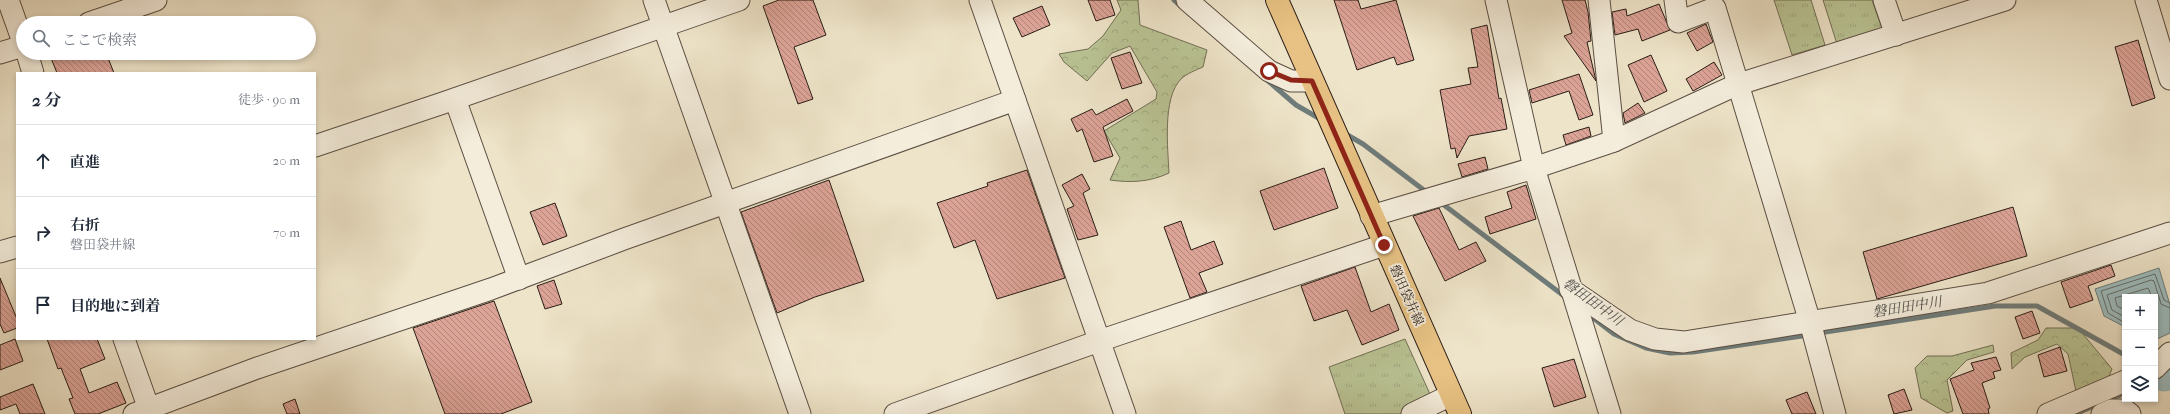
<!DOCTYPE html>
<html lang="ja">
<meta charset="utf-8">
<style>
body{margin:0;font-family:"IM FELL French Canon","Noto Serif JP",serif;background:#f2f2f3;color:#1f2937}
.controls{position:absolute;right:12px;bottom:12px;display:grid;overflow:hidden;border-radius:0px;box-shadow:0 2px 6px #0003}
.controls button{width:36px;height:36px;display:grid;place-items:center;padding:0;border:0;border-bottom:1px solid #e0e1e3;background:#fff;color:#1f2937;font:20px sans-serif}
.stop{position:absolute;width:12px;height:12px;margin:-9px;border:3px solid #8f2418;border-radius:50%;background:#fff}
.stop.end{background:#8f2418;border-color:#fff;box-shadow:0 1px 4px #0008}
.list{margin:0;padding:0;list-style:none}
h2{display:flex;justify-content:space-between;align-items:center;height:52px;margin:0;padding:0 16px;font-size:17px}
h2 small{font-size:13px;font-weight:400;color:#747a83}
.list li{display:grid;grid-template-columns:26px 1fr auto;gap:12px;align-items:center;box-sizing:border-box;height:72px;padding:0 16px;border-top:1px solid #e0e1e3}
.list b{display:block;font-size:15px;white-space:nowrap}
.list p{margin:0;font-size:13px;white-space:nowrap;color:#747a83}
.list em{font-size:13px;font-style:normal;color:#747a83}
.icon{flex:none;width:22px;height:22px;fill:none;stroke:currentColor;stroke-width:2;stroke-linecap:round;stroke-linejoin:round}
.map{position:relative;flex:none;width:2170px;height:414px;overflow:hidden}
.search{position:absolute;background:#fff;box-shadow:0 2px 6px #0003;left:16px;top:16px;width:300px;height:44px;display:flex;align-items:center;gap:10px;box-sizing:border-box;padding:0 14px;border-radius:22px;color:#747a83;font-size:15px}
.panel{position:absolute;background:#fff;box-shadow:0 2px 6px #0003;left:16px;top:72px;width:300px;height:268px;border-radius:0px}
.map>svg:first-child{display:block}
</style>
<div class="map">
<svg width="2170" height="414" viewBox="0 0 2170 414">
<defs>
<pattern id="grass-tufts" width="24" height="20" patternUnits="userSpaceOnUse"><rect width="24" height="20" fill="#bac495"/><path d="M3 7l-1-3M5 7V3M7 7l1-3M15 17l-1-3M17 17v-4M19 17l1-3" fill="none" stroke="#a0a880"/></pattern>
<pattern id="forest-crowns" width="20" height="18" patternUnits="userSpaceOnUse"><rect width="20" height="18" fill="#bac495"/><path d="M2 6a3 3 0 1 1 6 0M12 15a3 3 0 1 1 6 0" fill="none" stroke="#a0a880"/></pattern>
<pattern id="building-back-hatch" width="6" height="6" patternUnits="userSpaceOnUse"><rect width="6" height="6" fill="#dca397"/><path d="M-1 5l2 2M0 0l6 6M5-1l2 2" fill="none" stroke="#b3847a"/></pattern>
</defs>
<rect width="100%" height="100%" fill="#eee4c9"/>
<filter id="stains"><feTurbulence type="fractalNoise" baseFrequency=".005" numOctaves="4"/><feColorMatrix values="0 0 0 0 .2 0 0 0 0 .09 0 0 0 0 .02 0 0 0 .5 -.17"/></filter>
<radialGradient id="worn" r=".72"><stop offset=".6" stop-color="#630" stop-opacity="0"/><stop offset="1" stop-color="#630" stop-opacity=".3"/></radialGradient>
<g fill="url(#grass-tufts)" stroke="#727056">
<polygon points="1774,0 1811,0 1825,45 1792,55"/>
<polygon points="1823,0 1872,0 1883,31 1837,44"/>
<polygon points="1405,339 1434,403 1412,414 1345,414 1329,367"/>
</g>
<g fill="url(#forest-crowns)" stroke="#727056">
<path d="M1117,0H1138L1140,25L1207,50L1203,67C1196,70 1186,74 1181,79C1162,98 1168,149 1169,173C1150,182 1131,183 1110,180L1120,158L1104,131L1156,99L1157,92L1130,46L1112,53L1087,81L1064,62L1059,54L1088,49L1103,36L1121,10Z"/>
<polygon points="2046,328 2078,328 2112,369 2106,383 2077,396 2068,354 2057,344 2025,357 2012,369 2011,353 2038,340"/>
<polygon points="1993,345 1994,352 1967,360 1947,380 1953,411 1947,413 1921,398 1915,368 1927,356 1952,356"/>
</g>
<polygon fill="#9cbcbf" stroke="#6e7c7b" points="2159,268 2170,305 2170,333 2155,340 2155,297 2125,297 2125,327 2104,316 2095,289"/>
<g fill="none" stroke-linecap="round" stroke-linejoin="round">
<g stroke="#636c6a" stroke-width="1">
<polyline points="2125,310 2117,306 2115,298 2148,288 2152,297"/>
<polyline points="2125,317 2112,310 2107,295 2151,280 2154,281 2161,304 2170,308"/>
<polyline points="2125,323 2108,313 2101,291 2155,274 2164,300 2170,303"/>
</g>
<g stroke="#6e7c7b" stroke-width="5">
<polyline points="1174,0 1182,7"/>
<polyline points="1267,80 1296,105 1322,120"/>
<polyline points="1344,133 1363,144 1429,194"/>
<polyline points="1440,202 1564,296"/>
<polyline points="1588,314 1614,334 1646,348 1670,353 1693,352 1809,335"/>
<polyline points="1819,333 1995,306 2037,306 2125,355"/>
<polyline points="2155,380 2164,377"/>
<polyline points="2075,414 2125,393"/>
</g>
<polyline stroke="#9cbcbf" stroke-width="29" points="2164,377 2170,374"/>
</g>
<g fill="url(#building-back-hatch)" stroke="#2a1d16">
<polygon points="779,0 813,0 826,35 794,47 813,99 798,104 763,6"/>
<polygon points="1088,0 1110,0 1115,15 1096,21"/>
<polygon points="1334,0 1358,0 1361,9 1396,0 1414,60 1397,65 1394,57 1357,70"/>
<polygon points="1562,0 1585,0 1588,12 1591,41 1587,42 1596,81 1564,36 1572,33"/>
<polygon points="1659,4 1670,30 1642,41 1638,29 1615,35 1612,12 1626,9 1627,16"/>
<polygon points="1042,6 1050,25 1022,37 1013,18"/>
<polygon points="1706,24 1713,42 1697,51 1687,33"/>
<polygon points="1487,25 1499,99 1501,98 1507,129 1469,136 1457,158 1455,148 1451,149 1440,90 1471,84 1468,68 1478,67 1471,29"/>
<polygon points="2138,40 2155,98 2132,106 2115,47"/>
<polygon points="1130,52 1142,83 1122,89 1111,58"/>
<polygon points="49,53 106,53 114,73 57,73"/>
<polygon points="1651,55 1667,91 1644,102 1628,65"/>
<polygon points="1714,62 1722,75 1693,91 1686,79"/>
<polygon points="1579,74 1593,115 1579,120 1569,91 1532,103 1529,90"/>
<polygon points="1127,99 1133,111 1103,127 1113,156 1094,162 1082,129 1077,132 1071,119 1092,109 1096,115"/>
<polygon points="1638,103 1645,113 1625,123 1623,113"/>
<polygon points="1589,127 1591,136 1566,145 1563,135"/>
<polygon points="1485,157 1488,169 1462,177 1458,164"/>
<polygon points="1324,168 1338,208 1274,230 1260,191"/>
<polygon points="1027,170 1065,278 997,299 975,240 954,248 937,203 988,186 987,183"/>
<polygon points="1082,174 1090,189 1083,193 1098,235 1078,240 1067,209 1074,206 1062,185"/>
<polygon points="829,180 864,281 815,297 777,313 741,212"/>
<polygon points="1526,185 1536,219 1490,234 1485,217 1512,208 1507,192"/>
<polygon points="555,203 567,236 543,245 530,212"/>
<polygon points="2013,207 2027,256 1877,299 1863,252"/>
<polygon points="1439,208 1459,250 1476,242 1486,261 1445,281 1413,216"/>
<polygon points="1181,221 1191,250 1214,241 1223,264 1199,273 1207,292 1190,298 1164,227"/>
<polygon points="2111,265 2115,276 2088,286 2093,300 2070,308 2061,282"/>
<polygon points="1355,267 1371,312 1389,304 1399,330 1362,345 1347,310 1314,321 1301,286"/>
<polygon points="0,278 17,319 17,328 4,333 0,324"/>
<polygon points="554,280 562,304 545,309 537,286"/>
<polygon points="494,301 532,402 501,414 445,414 413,328"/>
<polygon points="2032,311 2040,333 2023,339 2015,317"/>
<polygon points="15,339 23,361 0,370 0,345"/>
<polygon points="47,339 97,339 105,359 80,369 89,393 117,382 126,403 98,414 75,414 69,399 73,398 61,368 58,369"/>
<polygon points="2060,347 2067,371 2044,377 2038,355"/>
<polygon points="1996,357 2001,370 1993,372 1995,378 1982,383 1990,408 1988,409 1989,414 1963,414 1950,379 1974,370 1971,363"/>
<polygon points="1574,359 1586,397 1554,407 1542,368"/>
<polygon points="33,384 45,414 20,414 16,404 0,410 0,397"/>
<polygon points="1904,389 1912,410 1894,414 1888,395"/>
<polygon points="1807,392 1816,414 1792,414 1786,400"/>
<polygon points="295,399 300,414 287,414 283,404"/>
</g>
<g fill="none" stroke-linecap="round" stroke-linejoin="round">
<g stroke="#5b4f43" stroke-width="23">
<g id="minor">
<polyline points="8,0 23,42"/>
<polyline points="654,0 800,414"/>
<polyline points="980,0 1125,414"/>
<polyline points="1187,0 1269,71 1291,81 1312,81"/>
<polyline points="1496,0 1534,168 1610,414"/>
<polyline points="1599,0 1614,141"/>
<polyline points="1675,0 1678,22 1715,8 1810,322 1835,414"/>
<polyline points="1884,0 1896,35"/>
<polyline points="2146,0 2170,79"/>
<polyline points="89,23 156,0"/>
<polyline points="0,53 23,46"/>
<polyline points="27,53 33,73"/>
<polyline points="455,99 519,279"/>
<polyline points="315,146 443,103 739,0"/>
<polyline points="1371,216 1534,168 1614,141 1736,85 2005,0"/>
<polyline points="0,252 17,247"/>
<polyline points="1570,289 1630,330 1655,339 1684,342 1988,293 2170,233"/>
<polyline points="124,339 149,409"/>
<polyline points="2155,368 2170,353"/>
<polyline points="134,414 257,368 491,289 624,239 1015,100"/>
<polyline points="895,414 1099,341 1384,245"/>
<polyline points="1412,414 1451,395"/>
<polyline points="2048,414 2125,381"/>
<polyline points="2102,414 2111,410 2125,410 2130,414"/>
</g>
</g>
<g stroke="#2a1d16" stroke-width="24">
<polyline id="major" points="1277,0 1460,414"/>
</g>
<use href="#minor" stroke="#f4eddc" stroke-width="21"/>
<use href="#major" stroke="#e7c284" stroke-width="22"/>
</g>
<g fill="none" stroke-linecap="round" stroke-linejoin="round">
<polyline stroke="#8f2418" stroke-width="5" points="1269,71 1291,80 1312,81 1384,245"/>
</g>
<g text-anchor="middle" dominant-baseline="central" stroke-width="3.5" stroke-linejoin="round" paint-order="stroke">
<g font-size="13" fill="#2a1d16" stroke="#f4eddc">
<text transform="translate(1407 295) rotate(66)">磐田袋井線</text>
</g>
<g font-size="14" font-style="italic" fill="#4c4d49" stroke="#f4eddc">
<text transform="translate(1593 302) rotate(36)">磐田田中川</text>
<text transform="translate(1907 307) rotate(-9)">磐田田中川</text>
</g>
</g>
<rect width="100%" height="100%" filter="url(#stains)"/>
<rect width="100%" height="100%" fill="url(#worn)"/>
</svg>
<div class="controls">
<button>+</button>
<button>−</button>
<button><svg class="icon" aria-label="layers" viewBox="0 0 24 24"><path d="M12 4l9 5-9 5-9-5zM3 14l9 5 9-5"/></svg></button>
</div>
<div class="stop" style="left:1269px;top:71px"></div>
<div class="stop end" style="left:1384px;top:245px"></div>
<div class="search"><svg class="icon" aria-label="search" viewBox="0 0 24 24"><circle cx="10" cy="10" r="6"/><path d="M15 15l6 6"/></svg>ここで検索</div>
<section class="panel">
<h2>2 分<small>徒歩 · 90 m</small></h2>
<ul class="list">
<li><svg class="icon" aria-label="ahead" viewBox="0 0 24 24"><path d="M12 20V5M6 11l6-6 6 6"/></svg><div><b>直進</b></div><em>20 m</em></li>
<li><svg class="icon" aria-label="right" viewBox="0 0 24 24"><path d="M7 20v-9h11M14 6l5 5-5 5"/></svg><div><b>右折</b><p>磐田袋井線</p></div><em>70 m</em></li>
<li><svg class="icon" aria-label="arrive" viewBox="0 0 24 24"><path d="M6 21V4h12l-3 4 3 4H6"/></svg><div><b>目的地に到着</b></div></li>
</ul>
</section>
</div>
